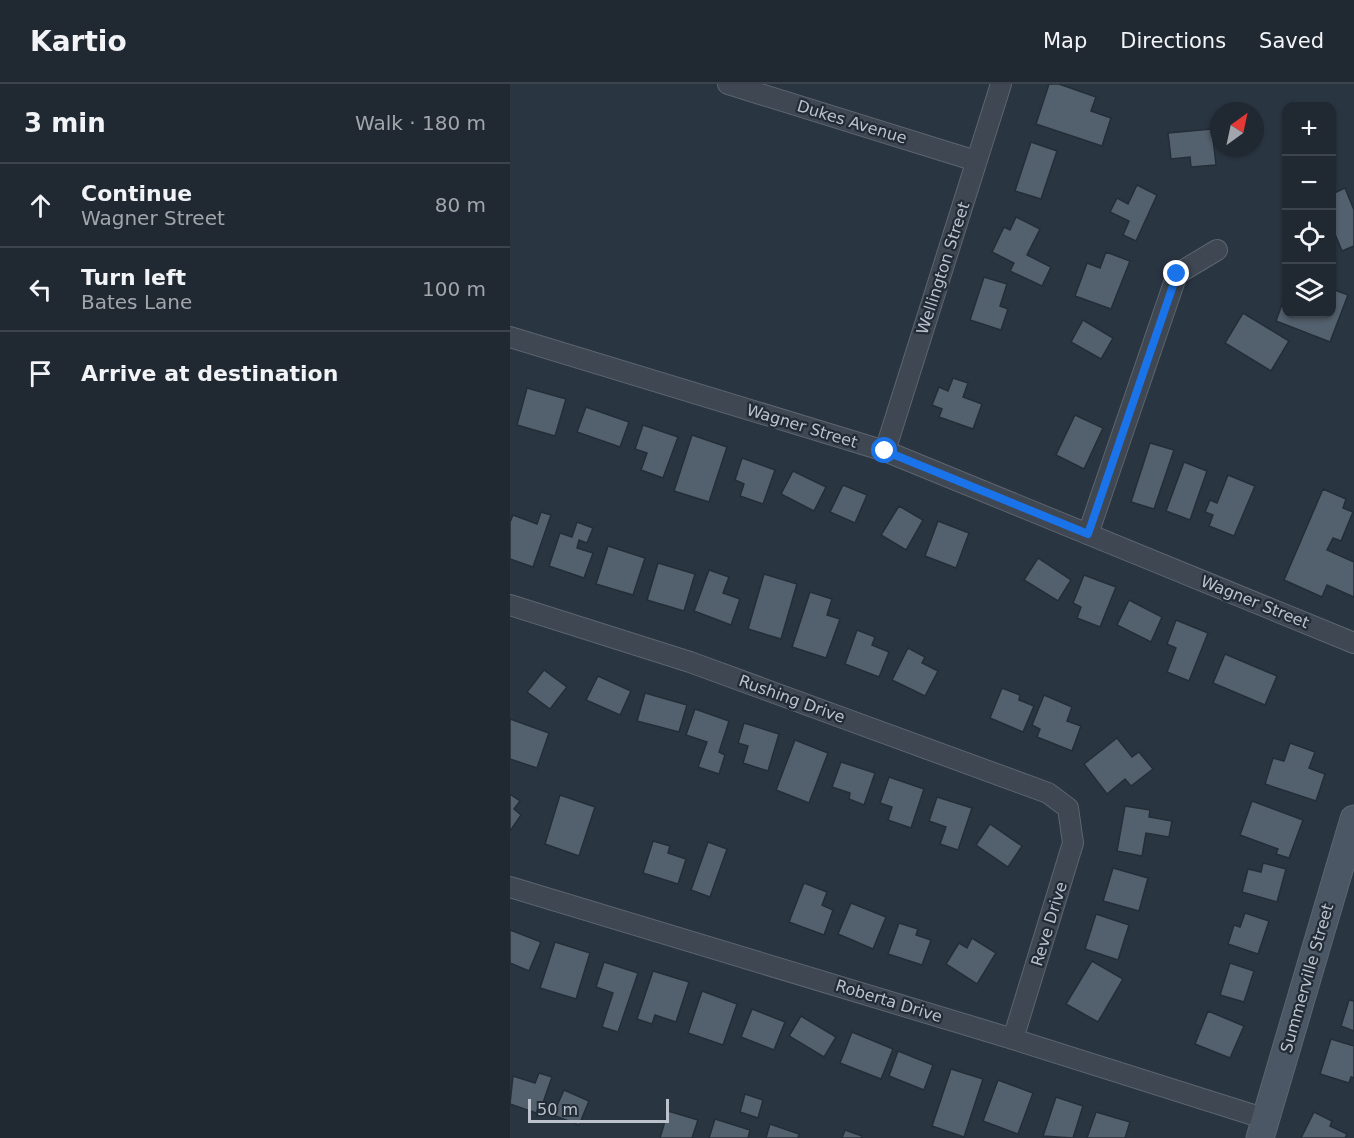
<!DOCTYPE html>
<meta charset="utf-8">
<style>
body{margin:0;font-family:"DejaVu Sans",sans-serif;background:#2d343e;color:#f1f3f6}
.controls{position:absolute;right:18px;top:18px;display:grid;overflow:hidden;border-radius:12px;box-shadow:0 2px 4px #0004}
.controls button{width:54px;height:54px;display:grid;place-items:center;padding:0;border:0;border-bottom:2px solid #3d444d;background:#202832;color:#f1f3f6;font:30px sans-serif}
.compass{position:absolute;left:700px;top:18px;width:54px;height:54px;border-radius:50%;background:#202832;box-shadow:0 2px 4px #0004;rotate:33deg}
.scale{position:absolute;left:18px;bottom:15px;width:141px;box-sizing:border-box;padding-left:6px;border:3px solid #bbc2cc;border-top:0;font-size:16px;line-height:21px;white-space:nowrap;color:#bbc2cc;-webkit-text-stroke:4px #222c37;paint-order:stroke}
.stop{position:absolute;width:18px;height:18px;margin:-14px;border:4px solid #1a73e8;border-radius:50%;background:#fff}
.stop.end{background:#1a73e8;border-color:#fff;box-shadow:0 2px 6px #0008}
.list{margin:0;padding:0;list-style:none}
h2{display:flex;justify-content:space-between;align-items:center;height:78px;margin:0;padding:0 24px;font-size:26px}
h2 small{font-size:20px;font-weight:400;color:#a2a6ac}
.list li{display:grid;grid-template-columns:39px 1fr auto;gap:18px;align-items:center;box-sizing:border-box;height:84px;padding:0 24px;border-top:2px solid #3d444d}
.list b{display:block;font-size:22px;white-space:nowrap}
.list p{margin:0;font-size:20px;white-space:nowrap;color:#a2a6ac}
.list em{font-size:20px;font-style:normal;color:#a2a6ac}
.icon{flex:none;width:33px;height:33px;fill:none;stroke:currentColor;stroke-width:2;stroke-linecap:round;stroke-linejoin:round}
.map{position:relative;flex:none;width:844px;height:1054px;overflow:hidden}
header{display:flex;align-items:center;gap:36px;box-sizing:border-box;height:84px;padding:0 30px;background:#202832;border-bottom:2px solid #3d444d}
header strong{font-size:28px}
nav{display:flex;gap:33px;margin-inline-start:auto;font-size:21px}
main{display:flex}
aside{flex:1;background:#202832}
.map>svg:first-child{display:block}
</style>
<header>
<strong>Kartio</strong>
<nav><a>Map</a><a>Directions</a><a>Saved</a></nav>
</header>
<main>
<aside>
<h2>3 min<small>Walk · 180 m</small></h2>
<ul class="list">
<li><svg class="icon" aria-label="ahead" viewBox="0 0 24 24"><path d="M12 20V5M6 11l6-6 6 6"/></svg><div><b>Continue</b><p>Wagner Street</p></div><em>80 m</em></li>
<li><svg class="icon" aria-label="left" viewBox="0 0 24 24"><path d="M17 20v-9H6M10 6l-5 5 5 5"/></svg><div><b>Turn left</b><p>Bates Lane</p></div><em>100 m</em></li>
<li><svg class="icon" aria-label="arrive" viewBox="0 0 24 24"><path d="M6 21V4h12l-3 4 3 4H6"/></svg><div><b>Arrive at destination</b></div></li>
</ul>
</aside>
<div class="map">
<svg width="844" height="1054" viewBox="0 0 844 1054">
<rect width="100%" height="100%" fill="#2a3542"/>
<g fill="#53606d" stroke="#242e39" stroke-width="1.5">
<polygon points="539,0 549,0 586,13 581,27 601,34 592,62 526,40"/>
<polygon points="702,45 706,81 681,83 680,73 661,75 658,49"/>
<polygon points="521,58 547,67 531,115 505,107"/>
<polygon points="627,101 647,111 626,157 613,151 619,137 600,128 607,114 618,120"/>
<polygon points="835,104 844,126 844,162 832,167 822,143 822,110"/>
<polygon points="506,133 530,145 517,171 541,183 532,202 500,187 504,179 482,168 494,143 500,146"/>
<polygon points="596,168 620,177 601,225 565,212 577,179 590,184"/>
<polygon points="474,193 497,200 490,222 498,225 491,246 460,236"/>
<polygon points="822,205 838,211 820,258 766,237 776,209 776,230 822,230"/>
<polygon points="733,229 779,257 761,287 715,259"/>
<polygon points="573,236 603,254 591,275 561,258"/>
<polygon points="443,294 458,299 453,313 472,320 463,345 429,333 432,325 422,321 429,303 438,307"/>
<polygon points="17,304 56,315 45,352 7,341"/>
<polygon points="76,323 119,338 110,363 67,348"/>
<polygon points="565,331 593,344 574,385 546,371"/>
<polygon points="133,341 168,353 153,394 131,386 137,369 125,365"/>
<polygon points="182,351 217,363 199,418 164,407"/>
<polygon points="640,359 664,366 644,425 621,418"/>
<polygon points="232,374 265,386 253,420 230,412 234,400 225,396"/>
<polygon points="674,378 697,387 680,436 656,427"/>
<polygon points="283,387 316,403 304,427 271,410"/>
<polygon points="718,391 745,402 724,452 699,442 703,431 695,428 700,416 707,419"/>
<polygon points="333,401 357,411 345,439 320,428"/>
<polygon points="813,405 836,415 833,424 843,428 831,457 823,454 817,466 844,478 844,513 817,501 812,513 774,496"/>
<polygon points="389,422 413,436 396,466 371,451"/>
<polygon points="31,428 41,431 23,483 0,475 0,438 3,431 27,440"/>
<polygon points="428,437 459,449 446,484 415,472"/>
<polygon points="67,438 83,444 77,459 69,456 67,464 83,469 74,494 39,482 50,449 62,453"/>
<polygon points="98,462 135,474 123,511 86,500"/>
<polygon points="528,474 561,496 548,517 514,496"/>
<polygon points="148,479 185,490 174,527 137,516"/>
<polygon points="199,486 219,493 213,509 230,515 221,541 184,527"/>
<polygon points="254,490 287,500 271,555 238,545"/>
<polygon points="574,491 606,503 590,543 567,534 571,523 563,519"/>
<polygon points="300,508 322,515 317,531 330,535 316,574 282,563"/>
<polygon points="619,516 652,533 641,558 607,541"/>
<polygon points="666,536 698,549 679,597 657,588 666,564 657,560"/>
<polygon points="347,546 365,553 362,561 379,568 369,593 335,580"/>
<polygon points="398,564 415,573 412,579 428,587 415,612 382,596"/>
<polygon points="715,570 767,592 755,621 703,599"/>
<polygon points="34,586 57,603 40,625 17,608"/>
<polygon points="88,592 121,607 110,631 76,616"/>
<polygon points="492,604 510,611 509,616 524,622 513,648 480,634"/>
<polygon points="135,609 177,621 169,648 127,637"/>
<polygon points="534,611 562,623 557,637 571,642 562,667 527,653 530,645 522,641"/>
<polygon points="185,625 219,637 209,668 215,671 209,690 188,683 197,658 176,651"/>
<polygon points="0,635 39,649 27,684 0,675"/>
<polygon points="234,639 269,650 258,687 233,679 238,662 228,659"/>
<polygon points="607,654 622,673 629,668 643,685 621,702 615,695 597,710 574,680"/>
<polygon points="285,656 318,669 299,719 266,706"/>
<polygon points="780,659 805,668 799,684 815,690 806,717 755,700 763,674 774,677"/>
<polygon points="331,678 365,689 354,721 339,715 340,709 322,703"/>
<polygon points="379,693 414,705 401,744 378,736 382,723 370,719"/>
<polygon points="0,710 10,717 4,725 11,731 0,747"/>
<polygon points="50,711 85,723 69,772 35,760"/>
<polygon points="427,713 462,724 448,766 430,760 436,743 419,737"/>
<polygon points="742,717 793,736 779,774 766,770 768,765 730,751"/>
<polygon points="615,722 640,726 639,733 662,737 659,753 636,749 632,772 607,767"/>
<polygon points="480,740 512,762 498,783 466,761"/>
<polygon points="143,757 160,762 158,769 176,775 168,800 133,789"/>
<polygon points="198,758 217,765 200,813 181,806"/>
<polygon points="753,779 776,785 767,818 732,808 738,785 751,788"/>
<polygon points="603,784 638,794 629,827 593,817"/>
<polygon points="294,799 317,808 312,821 323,826 314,851 279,838"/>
<polygon points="341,819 376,833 363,865 328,850"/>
<polygon points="735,829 759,837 748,870 718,860 724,841 730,843"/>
<polygon points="586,830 619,841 608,876 575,865"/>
<polygon points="389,839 408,845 406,851 421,856 412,881 378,870"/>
<polygon points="0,846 31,858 19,887 0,879"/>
<polygon points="462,854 486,869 467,900 436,880 449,859 457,864"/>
<polygon points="45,858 80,869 66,915 30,904"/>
<polygon points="582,877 613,895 588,938 556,920"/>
<polygon points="94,878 128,889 108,948 92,943 103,909 86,903"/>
<polygon points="720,879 744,887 734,918 710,911"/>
<polygon points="143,887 179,898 166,938 145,931 142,940 127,935"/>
<polygon points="192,907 227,920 213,961 178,949"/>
<polygon points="839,916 844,917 844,947 831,942"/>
<polygon points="242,925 275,938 264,966 231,953"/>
<polygon points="698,927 734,942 720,974 685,960"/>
<polygon points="291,932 326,953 314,973 279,952"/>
<polygon points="342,948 383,965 371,995 330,979"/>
<polygon points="821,955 844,962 844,994 841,993 839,999 810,990"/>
<polygon points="388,967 423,981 414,1006 379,992"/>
<polygon points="441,985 473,995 454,1053 422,1042"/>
<polygon points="29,989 42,993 29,1030 0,1020 3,992 25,999"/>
<polygon points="488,996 523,1009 508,1050 473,1037"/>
<polygon points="54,1006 79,1017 69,1041 43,1031"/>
<polygon points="235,1010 253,1016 248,1034 230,1028"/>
<polygon points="546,1013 573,1022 563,1054 533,1052"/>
<polygon points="158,1027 188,1036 182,1054 150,1054"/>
<polygon points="586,1028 620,1038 615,1054 577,1054"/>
<polygon points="804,1028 822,1037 820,1042 837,1050 835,1054 791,1054"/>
<polygon points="205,1035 240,1046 238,1054 199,1054"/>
<polygon points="260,1040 289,1050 288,1054 256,1054"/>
<polygon points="335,1046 352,1052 351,1054 332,1054"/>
</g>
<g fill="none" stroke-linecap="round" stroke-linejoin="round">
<g stroke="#5c656f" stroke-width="22">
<g id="street">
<polyline points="218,0 466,77"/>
<polyline points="0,253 375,367 844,559"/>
<polyline points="375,367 491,0"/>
<polyline points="578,450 667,190 707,166"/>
<polyline points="0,521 180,578 538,709 558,724 563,759 503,955"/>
<polyline points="0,803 503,955 756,1035"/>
</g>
</g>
<g stroke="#5c656f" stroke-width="29">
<polyline id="secondary" points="750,1054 844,735"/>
</g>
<use href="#street" stroke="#3e4752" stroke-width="20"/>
<use href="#secondary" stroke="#4c5765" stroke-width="27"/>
</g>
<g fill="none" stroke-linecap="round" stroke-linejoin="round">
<polyline stroke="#1a73e8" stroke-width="8" points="375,367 578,450 667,190"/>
</g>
<g text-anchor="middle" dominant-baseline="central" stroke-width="4.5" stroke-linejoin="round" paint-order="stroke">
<g font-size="16" fill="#bbc2cc" stroke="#222c37">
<text transform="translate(342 38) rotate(17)">Dukes Avenue</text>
<text transform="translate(433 184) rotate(-72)">Wellington Street</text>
<text transform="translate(292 342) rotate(17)">Wagner Street</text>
<text transform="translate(745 518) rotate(22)">Wagner Street</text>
<text transform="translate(282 615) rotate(20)">Rushing Drive</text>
<text transform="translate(539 840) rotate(-73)">Reve Drive</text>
<text transform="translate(797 894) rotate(-74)">Summerville Street</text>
<text transform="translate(379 917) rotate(17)">Roberta Drive</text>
</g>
</g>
</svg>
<div class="controls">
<button>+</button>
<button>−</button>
<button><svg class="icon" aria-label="locate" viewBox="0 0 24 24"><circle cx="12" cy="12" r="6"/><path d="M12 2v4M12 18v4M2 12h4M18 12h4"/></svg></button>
<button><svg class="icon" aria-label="layers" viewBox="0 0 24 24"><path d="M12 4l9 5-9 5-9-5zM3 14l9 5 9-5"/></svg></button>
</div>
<svg class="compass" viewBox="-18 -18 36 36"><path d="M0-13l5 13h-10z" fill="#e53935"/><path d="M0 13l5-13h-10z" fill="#a2a6ac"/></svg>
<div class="scale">50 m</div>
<div class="stop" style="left:375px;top:367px"></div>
<div class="stop end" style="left:667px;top:190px"></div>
</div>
</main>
